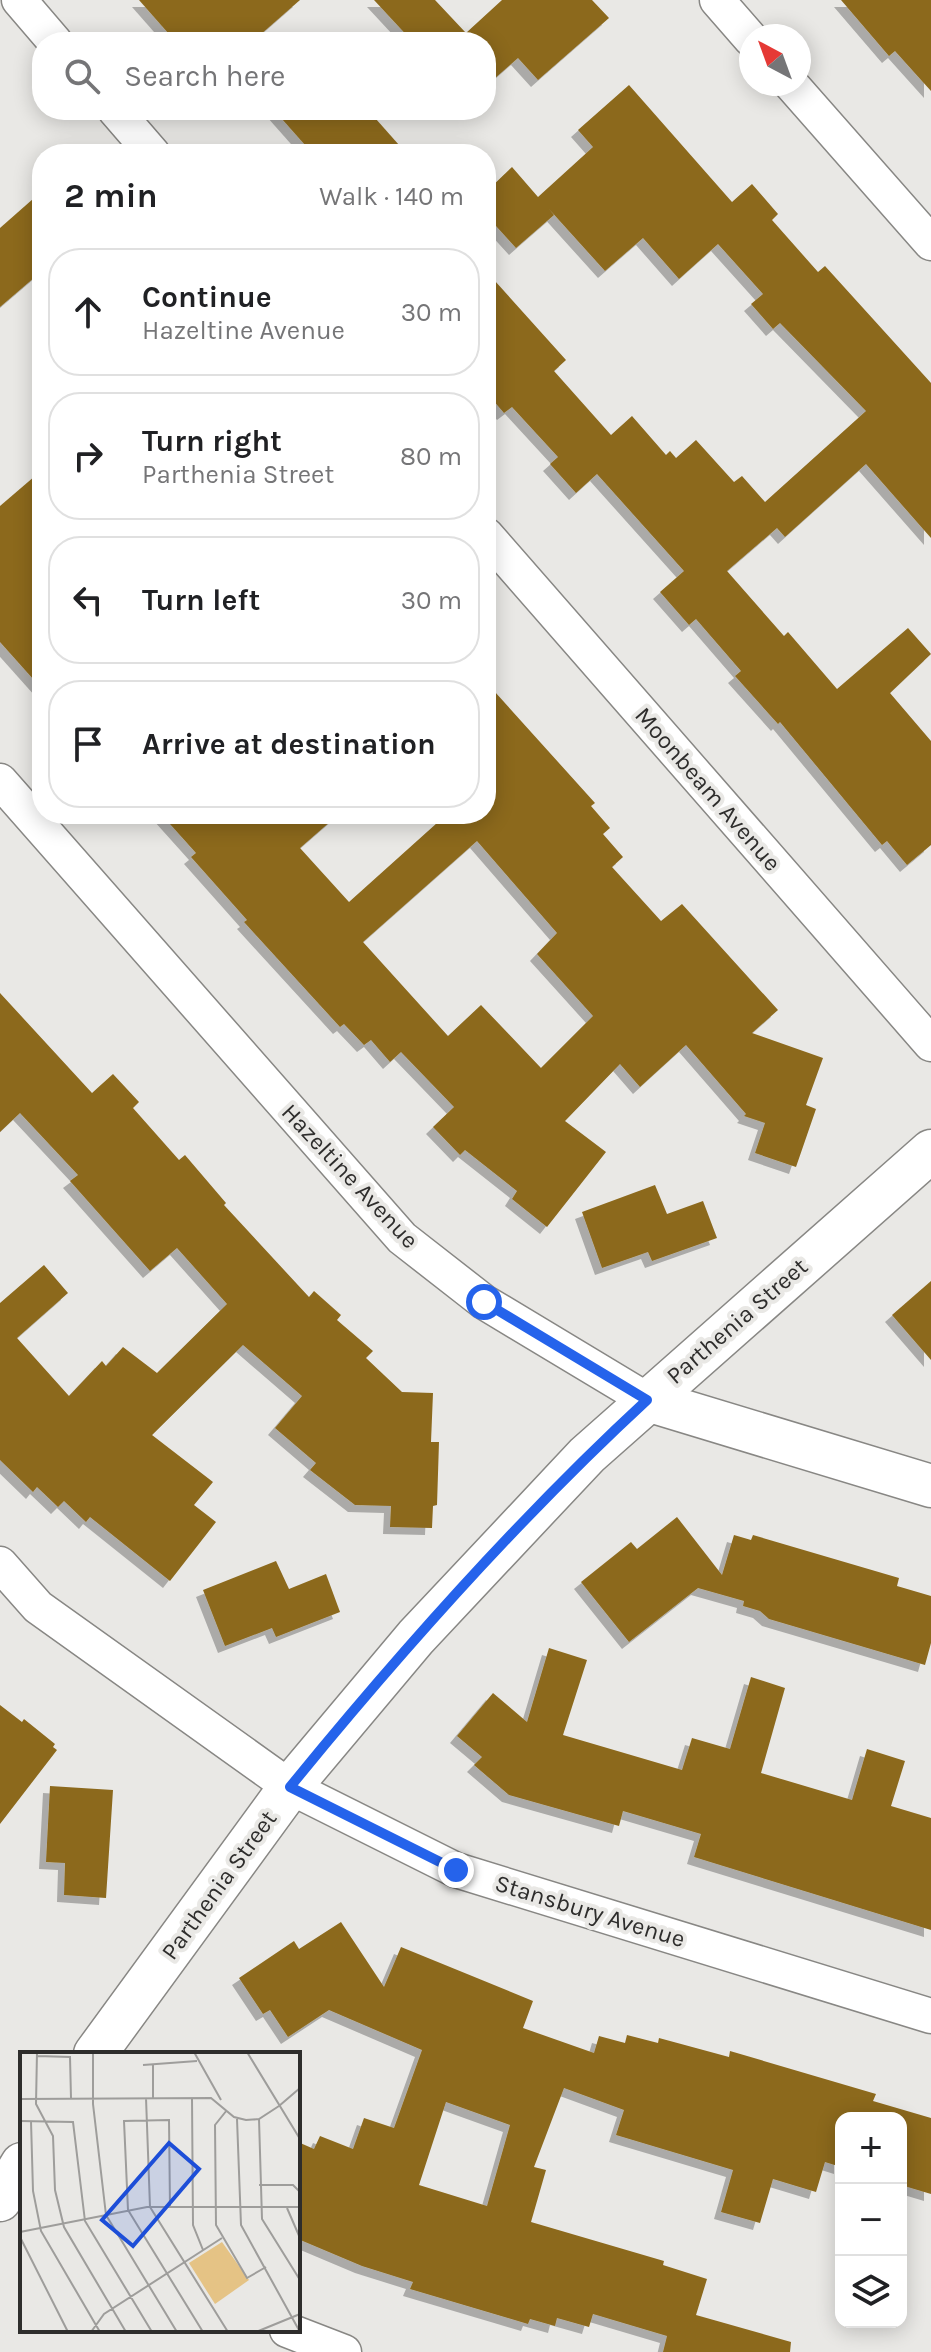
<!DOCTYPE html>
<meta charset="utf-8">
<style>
body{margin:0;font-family:Karla,sans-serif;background:#f2f2f2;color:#202124}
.controls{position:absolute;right:24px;bottom:24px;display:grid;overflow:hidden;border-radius:16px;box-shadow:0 4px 20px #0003}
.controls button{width:72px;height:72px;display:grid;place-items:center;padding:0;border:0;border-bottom:2px solid #e0e0e0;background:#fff;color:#202124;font:40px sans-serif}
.compass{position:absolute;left:739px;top:24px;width:72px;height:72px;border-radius:50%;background:#fff;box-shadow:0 4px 20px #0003;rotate:319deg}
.stop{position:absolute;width:24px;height:24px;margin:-18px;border:6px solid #2563eb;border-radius:50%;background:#fff}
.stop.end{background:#2563eb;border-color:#fff;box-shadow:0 2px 8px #0008}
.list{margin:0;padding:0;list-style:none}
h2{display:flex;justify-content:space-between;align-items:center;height:104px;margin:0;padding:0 32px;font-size:34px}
h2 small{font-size:26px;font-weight:400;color:#757577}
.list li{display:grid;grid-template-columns:52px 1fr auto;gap:24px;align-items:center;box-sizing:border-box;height:128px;margin:0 16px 16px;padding:0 16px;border:2px solid #e0e0e0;border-radius:32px}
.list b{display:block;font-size:30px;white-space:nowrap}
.list p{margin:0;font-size:26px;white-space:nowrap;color:#757577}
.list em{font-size:26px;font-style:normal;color:#757577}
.icon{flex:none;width:44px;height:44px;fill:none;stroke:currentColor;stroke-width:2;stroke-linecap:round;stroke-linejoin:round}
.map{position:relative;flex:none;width:931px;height:2352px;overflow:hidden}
.search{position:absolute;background:#fff;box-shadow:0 4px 20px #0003;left:32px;top:32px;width:464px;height:88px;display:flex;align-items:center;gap:20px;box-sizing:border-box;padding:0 28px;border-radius:32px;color:#757577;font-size:30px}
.panel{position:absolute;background:#fff;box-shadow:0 4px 20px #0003;left:32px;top:144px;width:464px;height:680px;border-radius:32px}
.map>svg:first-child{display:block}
</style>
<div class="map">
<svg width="931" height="2352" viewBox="0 0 931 2352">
<defs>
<filter id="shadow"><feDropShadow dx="-7" dy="7" stdDeviation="0" flood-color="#0004"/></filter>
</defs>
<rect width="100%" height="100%" fill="#e9e8e5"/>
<g fill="#8c691d" fill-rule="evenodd" filter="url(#shadow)">
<polygon points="139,0 300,0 252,42 176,42"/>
<polygon points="374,0 435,0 466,33 502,0 592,0 609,18 538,80 518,58 486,86 486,42 413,42"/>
<polygon points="841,0 931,0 931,91 895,51 889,56"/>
<polygon points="629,85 732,202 752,184 778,214 772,220 818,272 825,266 931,383 931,538 866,464 785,537 777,528 727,571 784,636 788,632 837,689 908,628 931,654 890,693 931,741 931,845 907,865 887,841 882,845 780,722 778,724 735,676 741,671 696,619 689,625 660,592 684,571 597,474 576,493 550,464 558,457 512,407 504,413 486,392 486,271 566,360 554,371 611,435 632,416 666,455 670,451 676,458 696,440 734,482 742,476 765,502 866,411 780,323 773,329 751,304 763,294 718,244 679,279 643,238 605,271 549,209 554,215 516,248 486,215 486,192 512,167 538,197 593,147 578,130"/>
<polygon points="274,110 368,110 407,154 313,154"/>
<polygon points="42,191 42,271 0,307 0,228"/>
<polygon points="42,470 42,689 0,642 0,506"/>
<path d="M486,682L595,803L591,806L610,828L603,834L623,857L612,867L661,921L682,904L778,1010L752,1033L823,1058L806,1105L816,1109L796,1167L755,1153L765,1123L744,1116L746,1114L686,1045L640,1087L620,1064L565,1121L606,1152L547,1227L512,1199L517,1191L465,1150L460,1155L433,1127L454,1107L401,1052L390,1062L371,1040L364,1045L344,1024L340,1027L244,922L247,920L191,857L196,853L161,814H339L300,848L349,902L447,814H486ZM477,841L557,933L537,954L593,1016L541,1068L481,1005L448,1036L363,942Z"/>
<polygon points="0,993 92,1093 113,1074 139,1102 133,1108 179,1160 185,1155 226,1203 224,1205 309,1297 314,1291 341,1315 337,1320 373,1351 366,1358 402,1392 433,1393 431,1442 439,1442 437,1505 433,1506 432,1528 390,1527 391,1506 355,1505 310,1470 316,1463 275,1428 302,1396 243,1345 152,1435 213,1482 194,1505 216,1522 170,1581 90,1517 86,1522 64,1501 58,1507 37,1487 33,1492 0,1460 0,1303 44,1265 68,1293 17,1338 69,1396 102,1361 106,1366 123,1347 157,1373 227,1304 177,1248 150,1271 70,1181 78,1175 20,1113 0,1132"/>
<polygon points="655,1185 667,1214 703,1201 717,1238 652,1261 648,1252 602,1268 582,1212"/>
<polygon points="931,1281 931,1360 892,1315"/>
<polygon points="677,1517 722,1575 734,1535 751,1540 753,1535 899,1578 897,1586 931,1596 931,1643 925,1665 769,1619 760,1611 743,1606 744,1601 698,1588 629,1642 581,1582 631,1542 637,1549"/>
<polygon points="276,1561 289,1589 326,1574 340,1612 276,1637 272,1628 225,1646 203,1590"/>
<polygon points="549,1648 587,1660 563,1735 682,1770 692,1738 730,1749 751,1677 785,1688 761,1773 852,1800 867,1749 905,1761 891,1806 931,1818 931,1930 694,1857 701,1834 623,1811 619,1826 509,1795 474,1765 482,1757 457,1736 493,1693 527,1722"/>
<polygon points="0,1705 22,1722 24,1719 55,1744 53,1747 57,1750 0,1824"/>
<polygon points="50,1786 113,1790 106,1898 64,1895 65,1863 46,1862"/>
<path d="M341,1922L384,1987L401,1947L533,2001L523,2028L594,2053L599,2036L625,2043L627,2035L658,2043L659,2038L729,2057L730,2051L876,2094L873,2101L931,2118V2194L901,2185V2118H841V2167L825,2162L816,2192L773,2179L760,2223L721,2212L733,2170L616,2135L624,2110L564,2088L534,2167L546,2170L531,2222L664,2261L663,2265L707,2279L696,2315L791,2342L790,2352H663L667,2336L593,2314L589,2327L557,2318L555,2326L530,2319L528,2324L410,2289L413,2282L362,2266L298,2239V2142L314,2149L320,2136L353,2149L364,2118L394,2128L422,2050L329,2010L288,2037L270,2010L263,2014L239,1978L294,1941L299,1949ZM446,2102L510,2125L487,2206L419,2185Z"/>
</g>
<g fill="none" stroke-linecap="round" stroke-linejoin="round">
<g stroke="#888784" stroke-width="37">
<g id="minor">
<polyline points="19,0 55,42"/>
<polyline points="717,0 751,39"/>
<polyline points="791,84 931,243"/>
<polyline points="115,110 153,154"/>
<polyline points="486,535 931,1044"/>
<polyline points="0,781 402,1238 484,1302 647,1400"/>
<polyline points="0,1564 38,1607 290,1787 456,1870 931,2016"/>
<polyline points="287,2330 344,2352"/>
</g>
</g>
<g stroke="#888784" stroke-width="45">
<g id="tertiary">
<polyline points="647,1400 931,1486"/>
<polyline points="95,2054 290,1787 416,1637 587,1455 931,1151"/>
<polyline points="0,2200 22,2164"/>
</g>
</g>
<use href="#minor" stroke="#fff" stroke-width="34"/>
<use href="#tertiary" stroke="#fff" stroke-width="42"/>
</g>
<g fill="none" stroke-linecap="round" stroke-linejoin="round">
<path stroke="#2563eb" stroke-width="10" d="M456,1870L290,1787C401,1651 518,1519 647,1400L484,1302"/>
</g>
<g text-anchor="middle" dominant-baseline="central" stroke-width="8" stroke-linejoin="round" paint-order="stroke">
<g font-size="24" fill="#2e2d2c" stroke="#e9e8e5">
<text transform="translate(708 789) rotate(49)">Moonbeam Avenue</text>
<text transform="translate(350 1176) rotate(47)">Hazeltine Avenue</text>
<text transform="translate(737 1321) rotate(-41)">Parthenia Street</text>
<text transform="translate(219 1885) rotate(-54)">Parthenia Street</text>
<text transform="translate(590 1911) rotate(17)">Stansbury Avenue</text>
</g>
</g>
<g transform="translate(20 2052)">
<rect width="280" height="280" fill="#e9e8e5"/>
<path d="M202,190L229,228L195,252L169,211Z" fill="#e5c385"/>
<path fill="none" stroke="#9e9d9b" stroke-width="2" d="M17,0L16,52L33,84L35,138L44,175L106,280M73,0V52L86,163L157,280M174,0L201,48M227,0L280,87M17,4L50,5L51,46M123,13L177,9M126,46L130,155L208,280M133,46V13M172,46L173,173L183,198M0,47L191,46L214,65L226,68L239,67L259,54M259,54L280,36M207,58L195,73L196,173L227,226L246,215M217,67L221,173L280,280M239,67L242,167L280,228M0,69L53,70L65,169L132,280M11,69L13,139L21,179L80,280M239,133H273L280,140M150,155L149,68L104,69L108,158L183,280M267,156L280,186M0,180L127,155H280M0,185L48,280M71,280L84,262L202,186M236,280L280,262"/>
<path fill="#1d4ed8" fill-opacity="0.15" stroke="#1d4ed8" stroke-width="4" d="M149,91L179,117L113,194L82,168Z"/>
<rect width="280" height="280" fill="none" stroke="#2e2d2c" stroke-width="4"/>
</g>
</svg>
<div class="controls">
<button>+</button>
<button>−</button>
<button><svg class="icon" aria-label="layers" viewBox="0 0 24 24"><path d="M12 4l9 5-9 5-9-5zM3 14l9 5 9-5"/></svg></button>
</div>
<svg class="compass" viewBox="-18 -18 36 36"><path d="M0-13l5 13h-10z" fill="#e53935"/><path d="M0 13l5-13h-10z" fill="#757577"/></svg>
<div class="stop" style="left:484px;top:1302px"></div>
<div class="stop end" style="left:456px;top:1870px"></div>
<div class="search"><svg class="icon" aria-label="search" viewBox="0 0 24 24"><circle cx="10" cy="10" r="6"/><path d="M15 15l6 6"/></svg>Search here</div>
<section class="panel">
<h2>2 min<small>Walk · 140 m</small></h2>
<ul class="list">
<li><svg class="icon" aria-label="ahead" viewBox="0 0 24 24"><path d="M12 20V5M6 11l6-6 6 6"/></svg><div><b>Continue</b><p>Hazeltine Avenue</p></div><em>30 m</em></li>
<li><svg class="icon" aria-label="right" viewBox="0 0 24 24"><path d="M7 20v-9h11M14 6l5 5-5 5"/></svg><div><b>Turn right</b><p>Parthenia Street</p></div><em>80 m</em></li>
<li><svg class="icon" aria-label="left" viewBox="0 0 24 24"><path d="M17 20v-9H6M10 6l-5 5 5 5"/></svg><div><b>Turn left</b></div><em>30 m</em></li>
<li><svg class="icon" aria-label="arrive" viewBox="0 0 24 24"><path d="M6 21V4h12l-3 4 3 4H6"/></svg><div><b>Arrive at destination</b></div></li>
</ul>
</section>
</div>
